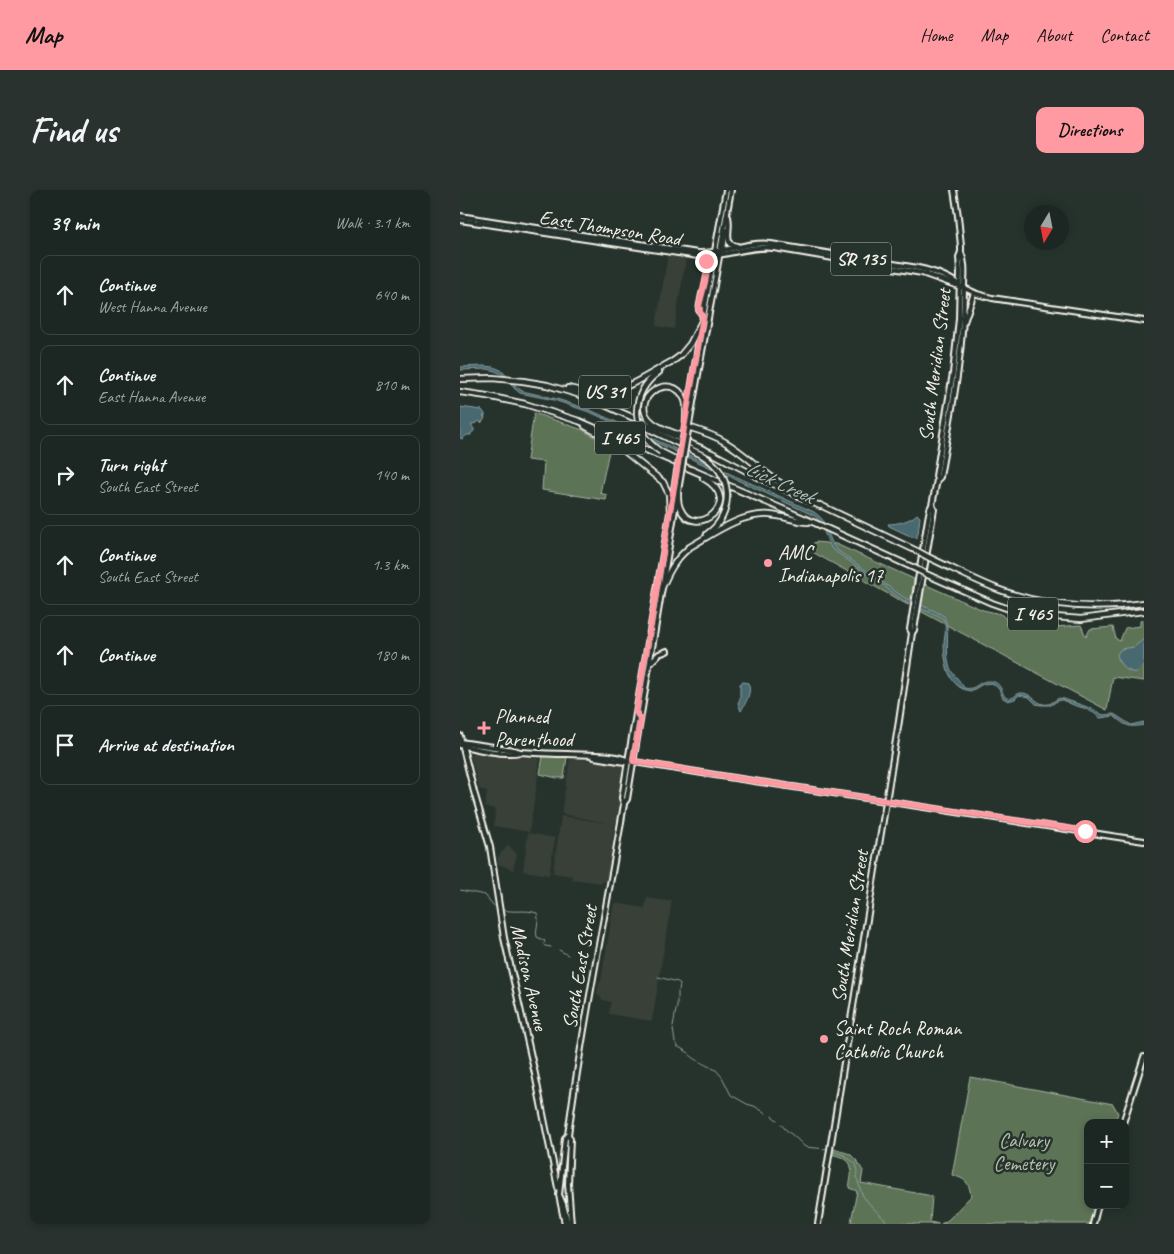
<!DOCTYPE html>
<meta charset="utf-8">
<style>
body{margin:0;font-family:Caveat,sans-serif;background:#29322f;color:#f1f3f6}
.controls{position:absolute;right:15px;bottom:15px;display:grid;overflow:hidden;border-radius:10px;box-shadow:0 2px 8px #0003}
.controls button{width:45px;height:45px;display:grid;place-items:center;padding:0;border:0;border-bottom:1px solid #3a4340;background:#1c2622;color:#f1f3f6;font:25px sans-serif}
.compass{position:absolute;left:564px;top:15px;width:45px;height:45px;border-radius:50%;background:#1c2622;box-shadow:0 2px 8px #0003;rotate:190deg}
.stop{position:absolute;width:15px;height:15px;margin:-11px;border:4px solid #ff9aa2;border-radius:50%;background:#fff}
.stop.end{background:#ff9aa2;border-color:#fff;box-shadow:0 1px 5px #0008}
.list{margin:0;padding:0;list-style:none}
h2{display:flex;justify-content:space-between;align-items:center;height:65px;margin:0;padding:0 20px;font-size:21px}
h2 small{font-size:16px;font-weight:400;color:#a0a5a5}
.list li{display:grid;grid-template-columns:32px 1fr auto;gap:15px;align-items:center;box-sizing:border-box;height:80px;margin:0 10px 10px;padding:0 10px;border:1px solid #3a4340;border-radius:10px}
.list b{display:block;font-size:19px;white-space:nowrap}
.list p{margin:0;font-size:16px;white-space:nowrap;color:#a0a5a5}
.list em{font-size:16px;font-style:normal;color:#a0a5a5}
.icon{flex:none;width:28px;height:28px;fill:none;stroke:currentColor;stroke-width:2;stroke-linecap:round;stroke-linejoin:round}
.map{position:relative;flex:none;width:684px;height:1034px;overflow:hidden;border-radius:10px}
header{display:flex;align-items:center;gap:30px;box-sizing:border-box;height:70px;padding:0 25px;background:#ff9aa2;color:#111}
header strong{font-size:24px}
nav{display:flex;gap:28px;margin-inline-start:auto;font-size:18px}
.intro{display:flex;align-items:center;justify-content:space-between;box-sizing:border-box;height:120px;padding:0 30px}
h1{margin:0;font-size:35px}
.button{padding:12px 22px;border-radius:10px;background:#ff9aa2;color:#111;font-size:18px;font-weight:700}
main{display:flex;gap:30px;padding:0 30px}
aside{flex:1;background:#1c2622;border-radius:10px;box-shadow:0 2px 8px #0003}
.map>svg:first-child{display:block}
</style>
<header>
<strong>Map</strong>
<nav><a>Home</a><a>Map</a><a>About</a><a>Contact</a></nav>
</header>
<div class="intro"><h1>Find us</h1><a class="button">Directions</a></div>
<main>
<aside>
<h2>39 min<small>Walk · 3.1 km</small></h2>
<ul class="list">
<li><svg class="icon" aria-label="ahead" viewBox="0 0 24 24"><path d="M12 20V5M6 11l6-6 6 6"/></svg><div><b>Continue</b><p>West Hanna Avenue</p></div><em>640 m</em></li>
<li><svg class="icon" aria-label="ahead" viewBox="0 0 24 24"><path d="M12 20V5M6 11l6-6 6 6"/></svg><div><b>Continue</b><p>East Hanna Avenue</p></div><em>810 m</em></li>
<li><svg class="icon" aria-label="right" viewBox="0 0 24 24"><path d="M7 20v-9h11M14 6l5 5-5 5"/></svg><div><b>Turn right</b><p>South East Street</p></div><em>140 m</em></li>
<li><svg class="icon" aria-label="ahead" viewBox="0 0 24 24"><path d="M12 20V5M6 11l6-6 6 6"/></svg><div><b>Continue</b><p>South East Street</p></div><em>1.3 km</em></li>
<li><svg class="icon" aria-label="ahead" viewBox="0 0 24 24"><path d="M12 20V5M6 11l6-6 6 6"/></svg><div><b>Continue</b></div><em>180 m</em></li>
<li><svg class="icon" aria-label="arrive" viewBox="0 0 24 24"><path d="M6 21V4h12l-3 4 3 4H6"/></svg><div><b>Arrive at destination</b></div></li>
</ul>
</aside>
<div class="map">
<svg width="684" height="1034" viewBox="0 0 684 1034">
<rect width="100%" height="100%" fill="#26332d"/>
<filter id="ink" filterUnits="userSpaceOnUse"><feTurbulence type="fractalNoise" baseFrequency=".02" numOctaves="2"/><feDisplacementMap in="SourceGraphic" scale="10" xChannelSelector="R" yChannelSelector="G"/><feConvolveMatrix kernelMatrix="1 2 1 2 8 2 1 2 1" color-interpolation-filters="sRGB"/></filter>
<g filter="url(#ink)">
<g fill="#394037">
<polygon points="208,64 226,68 214,139 196,136"/>
<polygon points="12,562 55,567 79,568 79,578 74,612 69,642 34,636 35,619 25,617 27,601 19,599 11,567"/>
<polygon points="110,569 140,571 164,575 165,578 157,630 155,634 154,634 155,637 147,688 142,693 112,689 112,686 93,683 101,626 153,634 102,624 102,619"/>
<polygon points="68,643 95,648 89,685 63,681"/>
<polygon points="48,655 57,664 53,680 38,674 38,667"/>
<polygon points="187,708 208,711 208,710 212,710 192,831 149,824 151,812 143,810 137,804 139,793 141,791 154,713 185,718"/>
</g>
<g fill="#5d7357" stroke="#a8b2a0">
<polygon points="74,223 123,240 151,257 149,261 140,303 147,305 146,310 82,300 84,272 67,270"/>
<polygon points="355,352 376,354 454,389 451,410 448,415 347,359"/>
<polygon points="464,394 523,420 541,424 547,430 576,435 595,437 621,435 626,447 630,439 653,437 656,449 660,451 665,438 680,436 680,431 684,430 684,491 653,487 647,520 460,421"/>
<polygon points="83,566 107,567 104,588 97,588 80,584"/>
<path d="M510,887L653,914L658,923L655,933H628V1015H635L629,1034H481L488,1030L511,1006C509,992 506,989 492,985Z"/>
<path d="M371,958L390,964L397,971L403,981L401,993L472,1006L470,1032L479,1034H399L391,1032L397,1001L389,998C393,976 395,970 371,964Z"/>
</g>
<g fill="#49696f" stroke="#8d9f9f">
<path d="M24,176L33,177L41,180L56,196L62,201L97,209L130,220L354,322L359,326L362,329L373,355L377,360L443,407C456,414 471,418 484,426C490,439 486,455 488,470C490,485 498,486 504,498C516,501 519,490 529,491C543,491 541,506 547,508C554,510 556,503 561,503C572,502 577,517 589,514C592,513 595,510 599,508L604,509L633,519L641,524L644,525L654,524L671,535L684,532V535C668,538 666,536 654,526L640,528L634,523L624,518L616,516L602,510L597,511L591,515H581L576,514L569,507L559,505L555,509L548,511L543,508L539,499L532,493L523,494L511,501C488,499 484,471 484,452C485,445 487,436 483,429C480,424 458,419 451,415C441,410 432,402 423,395C406,383 389,371 372,359C365,349 364,335 355,326L132,223L94,210L60,203L55,199L42,184L35,181L28,179L0,180V177Z"/>
<polygon points="0,217 22,220 25,224 25,226 23,226 25,227 24,230 21,233 19,231 17,233 12,234 12,236 14,239 14,241 11,243 11,245 7,245 2,249 0,248"/>
<path d="M457,324L460,327L458,344L456,348L452,347L429,336L428,334C437,334 450,331 457,324Z"/>
<path d="M684,449V474L675,483C664,480 659,475 657,464L661,459L674,457Z"/>
<path d="M282,492L288,493C293,501 285,514 281,521L278,513L280,509V494Z"/>
</g>
<g fill="none" stroke-linecap="round" stroke-linejoin="round">
<g stroke="#8d9f9f" stroke-width="1">
<polyline points="0,700 25,705 34,716"/>
<path d="M44,720C55,723 65,719 77,723C80,731 75,739 77,747L85,751L84,753"/>
<polyline points="84,755 85,756 91,757"/>
<polyline points="99,760 108,765"/>
<polyline points="198,787 218,792 220,794 219,800"/>
<polyline points="218,808 218,802"/>
<polyline points="213,836 216,820 217,818 217,810"/>
<polyline points="213,839 215,852"/>
<polyline points="216,854 217,856 229,863"/>
<path d="M230,865C233,868 245,875 250,877"/>
<polyline points="252,878 256,880 262,887 271,905 287,914 294,916 306,923"/>
<polyline points="312,926 317,930"/>
<polyline points="321,934 325,939 336,948 345,957 367,959"/>
<path d="M372,961L384,965L396,974C396,979 398,982 396,987C400,993 399,1000 403,1006C410,1016 421,1025 429,1034"/>
<polyline points="682,1034 684,1033"/>
</g>
<g stroke="#f4f1e8" stroke-width="8">
<g id="major">
<path d="M267,24C272,35 265,44 270,54L277,56"/>
<path d="M0,26L238,63C263,64 286,51 311,54L458,78C472,81 488,86 499,95"/>
<path d="M0,30L238,66C264,68 288,55 314,58L462,83L504,98L517,104L532,108L684,131"/>
<polyline points="263,60 266,40"/>
<polyline points="242,104 239,120 243,126"/>
<polyline points="244,116 243,108 251,66"/>
<polyline points="504,132 514,103"/>
<polyline points="224,244 241,138 266,0"/>
<polyline points="227,246 271,0"/>
<path d="M477,290L480,287C491,224 504,161 504,97C504,86 506,73 501,63"/>
<polyline points="452,443 454,440 474,319 472,315"/>
<polyline points="191,472 199,464 207,461"/>
<polyline points="0,546 14,602 30,657 44,748 75,884 98,998"/>
<polyline points="0,552 54,560 60,562"/>
<path d="M0,555C16,559 45,566 60,562C75,563 91,564 107,564C122,565 155,563 168,571L255,585L684,651"/>
<polyline points="134,567 165,572 168,571"/>
<polyline points="164,613 167,609 221,283"/>
<polyline points="663,933 684,867"/>
<polyline points="108,945 110,949 108,994 111,1034"/>
<polyline points="100,1007 103,1014 108,1034"/>
<path d="M105,1034L99,1005L105,948L108,945C122,834 146,724 164,614L162,608L168,571L217,282"/>
<polyline points="358,1034 439,531 452,443 450,439 468,329 470,319 472,315 477,290 476,286 493,183 499,129 500,81 499,67 501,62 501,56 498,26 494,0"/>
<polyline points="633,1034 638,1015"/>
</g>
</g>
<g stroke="#f4f1e8" stroke-width="8">
<g id="highway">
<polyline points="209,174 220,166 230,154 243,129"/>
<polyline points="0,189 32,188 63,191 87,195 117,204 138,212 252,263 298,287 360,316"/>
<path d="M108,198C118,200 128,203 139,203C165,202 189,184 211,172"/>
<polyline points="0,202 27,206 65,214 119,231 355,333 454,378"/>
<path d="M177,223C177,205 185,192 199,182"/>
<path d="M226,229C226,223 227,216 225,210C212,178 166,210 192,232C200,239 217,244 227,248"/>
<polyline points="179,234 242,265"/>
<polyline points="125,236 152,251 203,292 209,304 210,323"/>
<path d="M228,237C241,241 254,245 265,252C288,265 305,286 329,298"/>
<polyline points="201,262 223,273"/>
<path d="M218,298C218,305 217,312 220,318C233,351 287,312 243,288"/>
<polyline points="360,315 457,361"/>
<path d="M247,344C260,335 267,321 267,304"/>
<path d="M228,358C253,344 280,323 310,325C323,326 335,331 348,332"/>
<path d="M470,368C494,379 516,391 540,400C587,417 635,420 684,413"/>
<polyline points="468,385 532,413 552,420 581,426 621,429 684,421"/>
<path d="M201,400C208,383 215,369 229,358"/>
</g>
</g>
<use href="#major" stroke="#26332d" stroke-width="4"/>
<use href="#highway" stroke="#26332d" stroke-width="4.5"/>
<g stroke="#f4f1e8" stroke-width="8" stroke-linecap="butt">
<g id="major-bridge">
<polyline points="217,282 224,244"/>
<polyline points="221,283 227,246"/>
</g>
</g>
<g stroke="#f4f1e8" stroke-width="8" stroke-linecap="butt">
<g id="highway-bridge">
<path d="M177,223C178,240 187,253 201,262"/>
<path d="M242,265C257,274 266,287 267,304"/>
<polyline points="457,361 470,368"/>
<polyline points="454,378 468,385"/>
</g>
</g>
<use href="#major-bridge" stroke="#26332d" stroke-width="4"/>
<use href="#highway-bridge" stroke="#26332d" stroke-width="4.5"/>
</g>
</g>
<g fill="none" stroke-linecap="round" stroke-linejoin="round" filter="url(#ink)">
<path stroke="#ff9aa2" stroke-width="6" d="M246,71C250,83 241,104 239,117L240,122L243,126L176,522L179,527L181,528L173,571L255,585L625,641"/>
</g>
<g fill="#ff9aa2" stroke="#26332d" stroke-width="2">
<circle cx="308" cy="373" r="5"/>
<path d="M21.5 530.5h5v5h5v5h-5v5h-5v-5h-5v-5h5z"/>
<circle cx="364" cy="849" r="5"/>
</g>
<g text-anchor="middle" dominant-baseline="central" stroke-width="5" stroke-linejoin="round" paint-order="stroke">
<g fill="#26332d" stroke="#b6b8b0" stroke-width="1">
<rect x="371" y="52.5" width="60" height="33" rx="4"/>
<rect x="119" y="185.5" width="52" height="33" rx="4"/>
<rect x="135" y="231.5" width="50" height="33" rx="4"/>
<rect x="548" y="407.5" width="50" height="33" rx="4"/>
</g>
<g font-size="19" font-weight="bold" fill="#f4f1e8">
<text x="401" y="69">SR 135</text>
<text x="145" y="202">US 31</text>
<text x="160" y="248">I 465</text>
<text x="573" y="424">I 465</text>
</g>
<g font-size="20" fill="#f4f1e8" stroke="#26332d">
<text transform="translate(150 38) rotate(9)">East Thompson Road</text>
<text transform="translate(475 175) rotate(-83)">South Meridian Street</text>
<text transform="translate(390 736) rotate(-81)">South Meridian Street</text>
<text transform="translate(120 777) rotate(-80)">South East Street</text>
<text transform="translate(69 787) rotate(77)">Madison Avenue</text>
</g>
<g font-size="20" fill="#f4f1e8" stroke="#26332d" text-anchor="start">
<text x="318" y="362">AMC<tspan x="318" dy="23">Indianapolis 17</tspan></text>
<text x="35" y="526">Planned<tspan x="35" dy="23">Parenthood</tspan></text>
<text x="374" y="838">Saint Roch Roman<tspan x="374" dy="23">Catholic Church</tspan></text>
</g>
<g font-size="20" fill="#b8bfae" stroke="#26332d">
<text x="564" y="950">Calvary<tspan x="564" dy="23">Cemetery</tspan></text>
</g>
<g font-size="21" font-style="italic" fill="#b0bbb8" stroke="#26332d">
<text transform="translate(320 292) rotate(25)">Lick Creek</text>
</g>
</g>
</svg>
<div class="controls">
<button>+</button>
<button>−</button>
</div>
<svg class="compass" viewBox="-18 -18 36 36"><path d="M0-13l5 13h-10z" fill="#e53935"/><path d="M0 13l5-13h-10z" fill="#a0a5a5"/></svg>
<div class="stop" style="left:625px;top:641px"></div>
<div class="stop end" style="left:246px;top:71px"></div>
</div>
</main>
